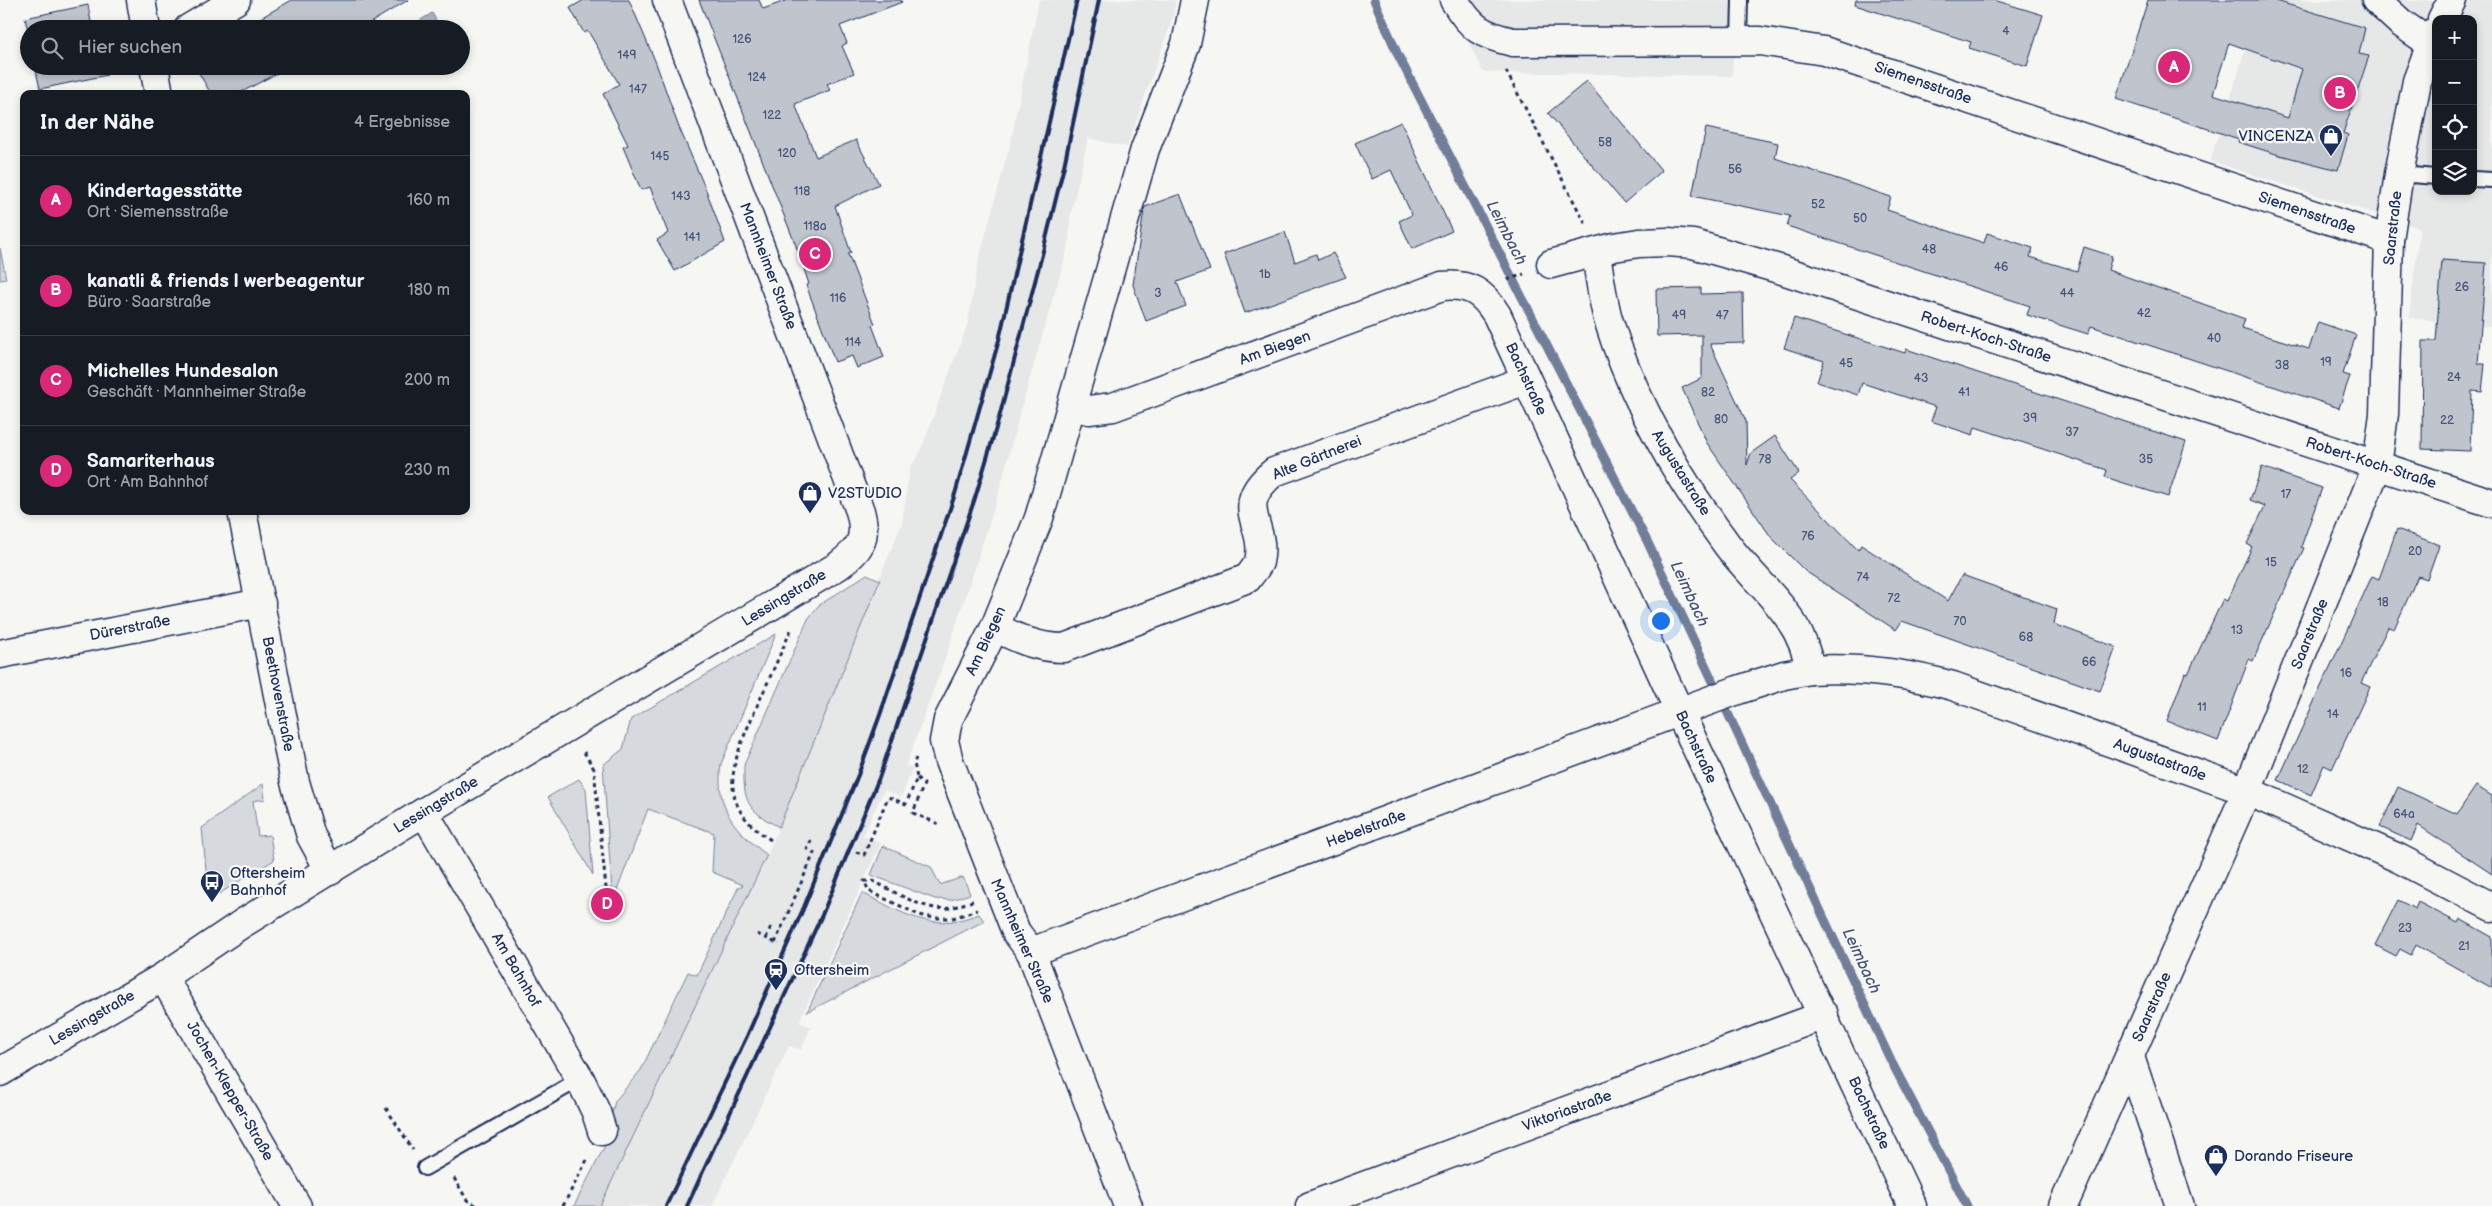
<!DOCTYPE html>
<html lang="de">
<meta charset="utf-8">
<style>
body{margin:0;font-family:"Balsamiq Sans",sans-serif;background:#20242c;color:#f1f3f6}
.controls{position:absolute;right:15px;top:15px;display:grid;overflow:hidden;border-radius:10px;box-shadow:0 2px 8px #0003}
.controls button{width:45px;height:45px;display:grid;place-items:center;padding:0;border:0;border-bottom:1px solid #363941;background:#171b24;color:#f1f3f6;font:25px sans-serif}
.you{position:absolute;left:1660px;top:620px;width:18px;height:18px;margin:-12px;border:4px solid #fff;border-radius:50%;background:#1a73e8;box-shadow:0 0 0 8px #1a73e833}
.badge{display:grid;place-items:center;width:32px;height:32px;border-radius:50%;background:#db2777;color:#fff;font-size:16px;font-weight:700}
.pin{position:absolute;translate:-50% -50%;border:2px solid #fff;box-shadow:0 1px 5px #0006}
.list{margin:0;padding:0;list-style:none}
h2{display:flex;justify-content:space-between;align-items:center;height:65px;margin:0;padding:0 20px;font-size:21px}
h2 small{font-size:16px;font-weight:400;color:#9ea1a6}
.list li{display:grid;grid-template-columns:32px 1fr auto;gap:15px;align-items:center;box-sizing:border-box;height:90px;padding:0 20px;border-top:1px solid #363941}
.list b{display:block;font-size:19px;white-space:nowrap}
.list p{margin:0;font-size:16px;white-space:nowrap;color:#9ea1a6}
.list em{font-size:16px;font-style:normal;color:#9ea1a6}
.icon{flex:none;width:28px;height:28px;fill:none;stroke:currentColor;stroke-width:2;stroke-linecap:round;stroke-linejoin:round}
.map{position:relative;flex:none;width:2492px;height:1206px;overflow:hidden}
.search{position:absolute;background:#171b24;box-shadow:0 2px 8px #0003;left:20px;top:20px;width:450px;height:55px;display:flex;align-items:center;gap:12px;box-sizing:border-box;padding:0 18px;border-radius:28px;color:#9ea1a6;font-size:19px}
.panel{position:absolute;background:#171b24;box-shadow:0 2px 8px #0003;left:20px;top:90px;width:450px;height:425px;border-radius:10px}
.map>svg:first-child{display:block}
</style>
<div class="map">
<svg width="2492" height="1206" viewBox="0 0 2492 1206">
<rect width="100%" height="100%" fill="#f6f6f2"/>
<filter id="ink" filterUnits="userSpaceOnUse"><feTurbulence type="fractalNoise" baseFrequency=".02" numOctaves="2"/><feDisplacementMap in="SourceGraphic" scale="10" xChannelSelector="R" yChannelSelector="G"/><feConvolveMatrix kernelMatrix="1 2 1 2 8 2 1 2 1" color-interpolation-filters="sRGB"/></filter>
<g filter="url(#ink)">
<g fill="#e6e7e7" fill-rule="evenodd">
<polygon points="1039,0 1176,0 1173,17 1127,147 1088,138 1070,218 1069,243 1019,416 997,499 946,656 906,765 913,768 901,797 884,790 863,836 881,843 799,1022 811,1027 801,1050 789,1046 712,1206 581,1206 634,1110 738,888 760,873 902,523 910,468 919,455 968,323 978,263 1011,141"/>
<polygon points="1448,0 1736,0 1732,76 1483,72"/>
<path d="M2161,0H2492V327L2409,318L2420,228L2210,161L2251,32ZM2436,19H2473V191H2436Z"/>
</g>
<g fill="#d6d9dd" stroke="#78849e">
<polygon points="0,248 6,279 0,280"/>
<path d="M867,574L880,580L779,827C747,810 743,802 744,765L808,619L818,606Z"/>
<path d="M776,634L721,764C715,808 734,830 767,855L600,1206H574L611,1134L609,1125L615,1101L641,1070L688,972L697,975L738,888L743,885L712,872L714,833L648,809L616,893L612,891L603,765L623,749L631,719Z"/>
<polygon points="579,779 586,789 593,875 548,797"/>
<polygon points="263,784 265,799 253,801 258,836 270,835 274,860 209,900 202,828"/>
<polygon points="883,846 931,867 940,885 963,877 970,894 951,900 935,899 871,875"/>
<path d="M862,893C906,914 929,933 979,914L984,921L807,1012Z"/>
</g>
<polygon fill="#abb2c0" stroke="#717e99" points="432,13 441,29 420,29 416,23"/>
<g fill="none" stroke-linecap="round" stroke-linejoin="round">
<polyline stroke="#717e99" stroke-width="9" points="1374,0 1398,55 1648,543 1891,1061 1967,1206"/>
</g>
<g fill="#c0c4cd" stroke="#1b2f5e" fill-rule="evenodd">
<polygon points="292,0 408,0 360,29 241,29"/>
<polygon points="584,0 629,0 656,63 678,125 706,190 725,242 675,271 657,240 668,233 650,187 641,190 623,147 628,145 603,94 619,84 588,31 584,33 570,8"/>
<polygon points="699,0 759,0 763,9 788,0 901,0 902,2 840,26 847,43 842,46 854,73 827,84 830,90 795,104 816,157 856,140 879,184 835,206 851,253 848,254 875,324 872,325 884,357 857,368 852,356 835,362 806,285 809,284 798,251"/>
<polygon points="1856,0 1994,0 2043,15 2027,66 1969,48 1971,42 1855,5"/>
<path d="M2148,0H2273L2365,28L2359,54L2369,56L2343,133L2348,135L2338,170L2276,154L2238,142L2239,139L2116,99ZM2229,43L2302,69L2288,118L2213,94Z"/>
<polygon points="88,5 92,28 96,27 97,29 29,29 29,36 25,18"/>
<polygon points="35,66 105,66 107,75 40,89"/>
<polygon points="195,66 281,66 283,70 238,94 211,94"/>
<polygon points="1587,81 1662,171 1624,203 1548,113"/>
<polygon points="1401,122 1452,231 1412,249 1399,221 1412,215 1391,170 1372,179 1355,143"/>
<polygon points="1706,128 1778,143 1775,158 1891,197 1887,210 1984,243 1987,233 2033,248 2030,257 2077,271 2084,247 2112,256 2108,270 2245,319 2242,328 2309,349 2318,322 2356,335 2343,374 2350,376 2339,408 2091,326 2088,334 2027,315 2030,306 1787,226 1790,216 1692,196"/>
<polygon points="1180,194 1210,270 1177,282 1186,306 1146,321 1133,285 1144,210 1145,207"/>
<polygon points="1285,232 1295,262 1316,254 1318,260 1333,253 1346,277 1245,313 1224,254"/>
<polygon points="2442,260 2486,263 2478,364 2485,364 2482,392 2472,391 2470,451 2422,449 2423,341 2436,341"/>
<polygon points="1701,288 1701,294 1743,293 1744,343 1710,344 1746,421 1747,465 1751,453 1775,436 1799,473 1790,480 1858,550 1861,545 1948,601 1962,575 2057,609 2054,624 2116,647 2100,691 1902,621 1896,630 1805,571 1771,537 1707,443 1682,388 1702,378 1702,335 1657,336 1656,289"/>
<polygon points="1794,318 1905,353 1906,349 2186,442 2168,497 2105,477 2107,470 1975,427 1973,435 1931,421 1936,407 1862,383 1858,395 1817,382 1824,361 1784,348"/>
<polygon points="2262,467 2322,488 2301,547 2304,548 2253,661 2249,659 2218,741 2167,721 2185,673 2188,674 2223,599 2227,601 2252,547 2247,544 2265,506 2250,500"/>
<polygon points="2397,529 2439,545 2427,579 2418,576 2394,629 2388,627 2361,683 2370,687 2332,769 2324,765 2311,795 2278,780 2372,576 2379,579"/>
<polygon points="2476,786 2492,796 2492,874 2418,825 2411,841 2380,827 2398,787 2457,814"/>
<polygon points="2398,900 2415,909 2418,902 2458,923 2460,919 2492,937 2492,988 2416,945 2411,955 2400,949 2396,956 2375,945"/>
</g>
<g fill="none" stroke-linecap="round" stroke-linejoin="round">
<g stroke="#1b2f5e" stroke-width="18">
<g id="service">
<polyline points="1739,41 1740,0"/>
<polyline points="2399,174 2436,177"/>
<polyline points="2473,179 2492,180"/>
<polyline points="425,1168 580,1079"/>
</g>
</g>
<g stroke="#1b2f5e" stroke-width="31">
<g id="minor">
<polyline points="141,0 146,29"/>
<path d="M1454,0C1471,28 1481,35 1513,42L1760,41L1824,51L2389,240"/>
<polyline points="2376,0 2401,23 2430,43"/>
<polyline points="2442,19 2452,0"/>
<polyline points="188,29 236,0"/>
<polyline points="154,66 159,94"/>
<path d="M1596,252C1599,274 1602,297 1608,319C1633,401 1677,477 1728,546C1759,587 1802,615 1810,670C1859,667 1905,673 1953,686L2247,791L2398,858L2492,907"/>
<polyline points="1551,264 1614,247 1639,243 1668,242 1693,244 1779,269 2492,503"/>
<path d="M1072,406L1089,410L1113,407L1442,286C1469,283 1483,292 1497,315L1680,713L1912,1206"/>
<polyline points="242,511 295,782 311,836 330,871"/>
<path d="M995,627C1018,639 1038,648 1064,648L1248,578C1251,573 1257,567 1259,562C1268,523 1230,508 1274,472L1526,380"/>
<polyline points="0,654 261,603"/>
<polyline points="424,812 580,1079 596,1112 602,1131"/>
<polyline points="1031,952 1738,690 1784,675 1810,670"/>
<polyline points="163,977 297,1206"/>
<polyline points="2130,1057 2180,1206"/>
<path d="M0,1072L163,977L243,923L424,812L838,566C860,549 868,540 860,511L667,0"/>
<polyline points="1128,1206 1031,952 1016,932 949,761 944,741 948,720 995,627 1039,518 1145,149 1186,44 1195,0"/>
<polyline points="1310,1206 1824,1015"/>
<polyline points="2063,1206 2247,791 2377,466 2384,414 2389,240 2399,174 2417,81 2436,31"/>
</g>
</g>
<g stroke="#1b2f5e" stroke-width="3" stroke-dasharray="4 4" stroke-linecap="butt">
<polyline points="1506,71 1586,225"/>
<polyline points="1507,280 1524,274"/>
<polyline points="584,752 594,769 606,888"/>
<polyline points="917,778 924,784 913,813 941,825"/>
<path d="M771,840C711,803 734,759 757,706C769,680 780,654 792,628"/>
<polyline points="856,852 864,855 888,797 906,804 917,778 914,763 916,758"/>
<path d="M973,901C965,903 958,906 950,908C924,912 896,892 873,881H864L869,891L919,915L935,918H953L977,910"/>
<polyline points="757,934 779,944"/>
<polyline points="766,938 772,924"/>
<polyline points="775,943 814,853 807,849 812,839"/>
<polyline points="386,1108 413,1150"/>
<polyline points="454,1178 467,1200 477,1206"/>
<polyline points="563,1206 588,1158"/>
</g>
<use href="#service" stroke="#f6f6f2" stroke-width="14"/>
<use href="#minor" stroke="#f6f6f2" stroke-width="28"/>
<g stroke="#1b2f5e" stroke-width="4">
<polyline points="666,1206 747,1036 804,907 858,775 880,715 955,494 999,340 1077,0"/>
<polyline points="687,1206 822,915 879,778 975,498 999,418 1043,251 1064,166 1099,0"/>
</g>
</g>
</g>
<defs>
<g id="shop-pin" transform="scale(1.25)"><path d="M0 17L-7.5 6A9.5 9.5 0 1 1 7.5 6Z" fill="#1b2f5e" stroke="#f6f6f2"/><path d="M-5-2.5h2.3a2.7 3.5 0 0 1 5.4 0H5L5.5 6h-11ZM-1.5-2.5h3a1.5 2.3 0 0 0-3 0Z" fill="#fff"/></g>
<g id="bus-pin" transform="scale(1.25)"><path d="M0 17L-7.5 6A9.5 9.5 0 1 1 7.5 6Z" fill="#1b2f5e" stroke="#f6f6f2"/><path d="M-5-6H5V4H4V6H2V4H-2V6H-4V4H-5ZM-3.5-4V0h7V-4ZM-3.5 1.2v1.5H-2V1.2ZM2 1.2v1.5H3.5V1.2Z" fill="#fff"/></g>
<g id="station-pin" transform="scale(1.25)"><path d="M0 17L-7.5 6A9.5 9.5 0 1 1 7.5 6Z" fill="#1b2f5e" stroke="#f6f6f2"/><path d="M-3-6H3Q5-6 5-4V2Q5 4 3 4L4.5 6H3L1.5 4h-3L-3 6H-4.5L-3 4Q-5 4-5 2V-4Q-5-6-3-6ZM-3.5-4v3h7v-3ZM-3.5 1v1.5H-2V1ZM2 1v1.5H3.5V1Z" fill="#fff"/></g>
</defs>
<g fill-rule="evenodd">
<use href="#shop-pin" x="2331" y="136"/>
<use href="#shop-pin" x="810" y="493"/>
<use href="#bus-pin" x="212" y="882"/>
<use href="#station-pin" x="776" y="970"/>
<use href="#shop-pin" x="2216" y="1156"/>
</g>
<g text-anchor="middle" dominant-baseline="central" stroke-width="4.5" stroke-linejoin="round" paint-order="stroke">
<g font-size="12" fill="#44547a">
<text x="2006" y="31">4</text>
<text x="742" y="39">126</text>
<text x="627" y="55">149</text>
<text x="757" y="77">124</text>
<text x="638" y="89">147</text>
<text x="772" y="115">122</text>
<text x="1605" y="142">58</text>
<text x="787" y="153">120</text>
<text x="660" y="156">145</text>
<text x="1735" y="169">56</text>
<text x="802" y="191">118</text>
<text x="681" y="196">143</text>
<text x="1818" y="204">52</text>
<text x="1860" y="218">50</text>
<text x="815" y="226">118a</text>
<text x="692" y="237">141</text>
<text x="1929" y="249">48</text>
<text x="2001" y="267">46</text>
<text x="1265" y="274">1b</text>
<text x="2462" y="287">26</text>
<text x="1158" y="293">3</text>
<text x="2067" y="293">44</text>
<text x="838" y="298">116</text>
<text x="2144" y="313">42</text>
<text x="1679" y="315">49</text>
<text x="1722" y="315">47</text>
<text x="2214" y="338">40</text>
<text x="853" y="342">114</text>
<text x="2326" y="362">19</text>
<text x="1846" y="363">45</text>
<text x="2282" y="365">38</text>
<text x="2454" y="377">24</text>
<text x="1921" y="378">43</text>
<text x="1708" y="392">82</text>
<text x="1964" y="392">41</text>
<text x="2030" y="418">39</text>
<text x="1721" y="419">80</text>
<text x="2447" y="420">22</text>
<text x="2072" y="432">37</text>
<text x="1765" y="459">78</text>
<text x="2146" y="459">35</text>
<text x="2286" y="494">17</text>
<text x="1808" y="536">76</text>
<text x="2415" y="551">20</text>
<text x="2271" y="562">15</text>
<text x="1863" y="577">74</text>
<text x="1894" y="598">72</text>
<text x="2383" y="602">18</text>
<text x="1960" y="621">70</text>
<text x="2237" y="630">13</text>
<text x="2026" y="637">68</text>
<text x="2089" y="662">66</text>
<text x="2346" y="673">16</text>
<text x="2202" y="707">11</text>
<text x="2333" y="714">14</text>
<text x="2303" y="769">12</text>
<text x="2404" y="814">64a</text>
<text x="2405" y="928">23</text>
<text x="2464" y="946">21</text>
</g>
<g font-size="15" fill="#1b2f5e" stroke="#f6f6f2">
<text transform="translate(1923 83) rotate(19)">Siemensstraße</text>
<text transform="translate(2307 213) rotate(19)">Siemensstraße</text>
<text transform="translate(2393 228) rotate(-84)">Saarstraße</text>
<text transform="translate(768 266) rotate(69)">Mannheimer Straße</text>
<text transform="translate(1986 337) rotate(18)">Robert-Koch-Straße</text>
<text transform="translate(1275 348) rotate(-20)">Am Biegen</text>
<text transform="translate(1526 379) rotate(65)">Bachstraße</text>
<text transform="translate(1317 458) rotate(-22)">Alte Gärtnerei</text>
<text transform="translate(2371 463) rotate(18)">Robert-Koch-Straße</text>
<text transform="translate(1681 473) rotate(58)">Augustastraße</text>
<text transform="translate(784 598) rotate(-31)">Lessingstraße</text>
<text transform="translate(130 628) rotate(-11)">Dürerstraße</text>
<text transform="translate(2310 634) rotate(-68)">Saarstraße</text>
<text transform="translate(986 641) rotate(-65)">Am Biegen</text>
<text transform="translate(278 694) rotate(79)">Beethovenstraße</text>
<text transform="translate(1696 747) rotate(65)">Bachstraße</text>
<text transform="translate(2160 760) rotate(20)">Augustastraße</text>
<text transform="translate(436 805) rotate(-31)">Lessingstraße</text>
<text transform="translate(1366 829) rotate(-20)">Hebelstraße</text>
<text transform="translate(1022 941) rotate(66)">Mannheimer Straße</text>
<text transform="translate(516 970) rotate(60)">Am Bahnhof</text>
<text transform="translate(2152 1007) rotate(-66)">Saarstraße</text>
<text transform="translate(92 1018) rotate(-30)">Lessingstraße</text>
<text transform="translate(230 1091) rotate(60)">Jochen-Klepper-Straße</text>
<text transform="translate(1567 1111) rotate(-20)">Viktoriastraße</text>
<text transform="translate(1869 1113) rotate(65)">Bachstraße</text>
</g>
<g font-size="15" fill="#1b2f5e" stroke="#f6f6f2" text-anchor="start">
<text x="2314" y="136" text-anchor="end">VINCENZA</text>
<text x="828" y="493">V2STUDIO</text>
<text x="230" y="873">Oftersheim<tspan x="230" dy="17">Bahnhof</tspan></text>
<text x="794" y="970">Oftersheim</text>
<text x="2234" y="1156">Dorando Friseure</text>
</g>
<g font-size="16" font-style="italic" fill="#46567b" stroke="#f6f6f2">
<text transform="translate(1506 233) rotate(63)">Leimbach</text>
<text transform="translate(1689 594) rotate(65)">Leimbach</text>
<text transform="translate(1861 961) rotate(65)">Leimbach</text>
</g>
</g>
</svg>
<div class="controls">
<button>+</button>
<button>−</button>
<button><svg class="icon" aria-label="locate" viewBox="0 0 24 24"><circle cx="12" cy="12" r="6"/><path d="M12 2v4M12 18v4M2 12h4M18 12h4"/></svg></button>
<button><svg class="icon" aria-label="layers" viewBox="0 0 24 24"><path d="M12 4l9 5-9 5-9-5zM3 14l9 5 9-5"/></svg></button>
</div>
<div class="you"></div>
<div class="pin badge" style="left:2174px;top:67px">A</div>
<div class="pin badge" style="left:2340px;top:93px">B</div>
<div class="pin badge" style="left:815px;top:254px">C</div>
<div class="pin badge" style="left:607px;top:904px">D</div>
<div class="search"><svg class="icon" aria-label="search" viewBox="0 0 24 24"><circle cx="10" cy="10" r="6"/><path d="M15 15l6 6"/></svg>Hier suchen</div>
<section class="panel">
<h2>In der Nähe<small>4 Ergebnisse</small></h2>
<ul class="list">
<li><span class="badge">A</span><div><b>Kindertagesstätte</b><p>Ort · Siemensstraße</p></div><em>160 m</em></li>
<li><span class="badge">B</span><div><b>kanatli &amp; friends | werbeagentur</b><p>Büro · Saarstraße</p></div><em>180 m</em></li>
<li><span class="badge">C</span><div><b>Michelles Hundesalon</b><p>Geschäft · Mannheimer Straße</p></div><em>200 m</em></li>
<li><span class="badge">D</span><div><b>Samariterhaus</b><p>Ort · Am Bahnhof</p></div><em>230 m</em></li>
</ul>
</section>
</div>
